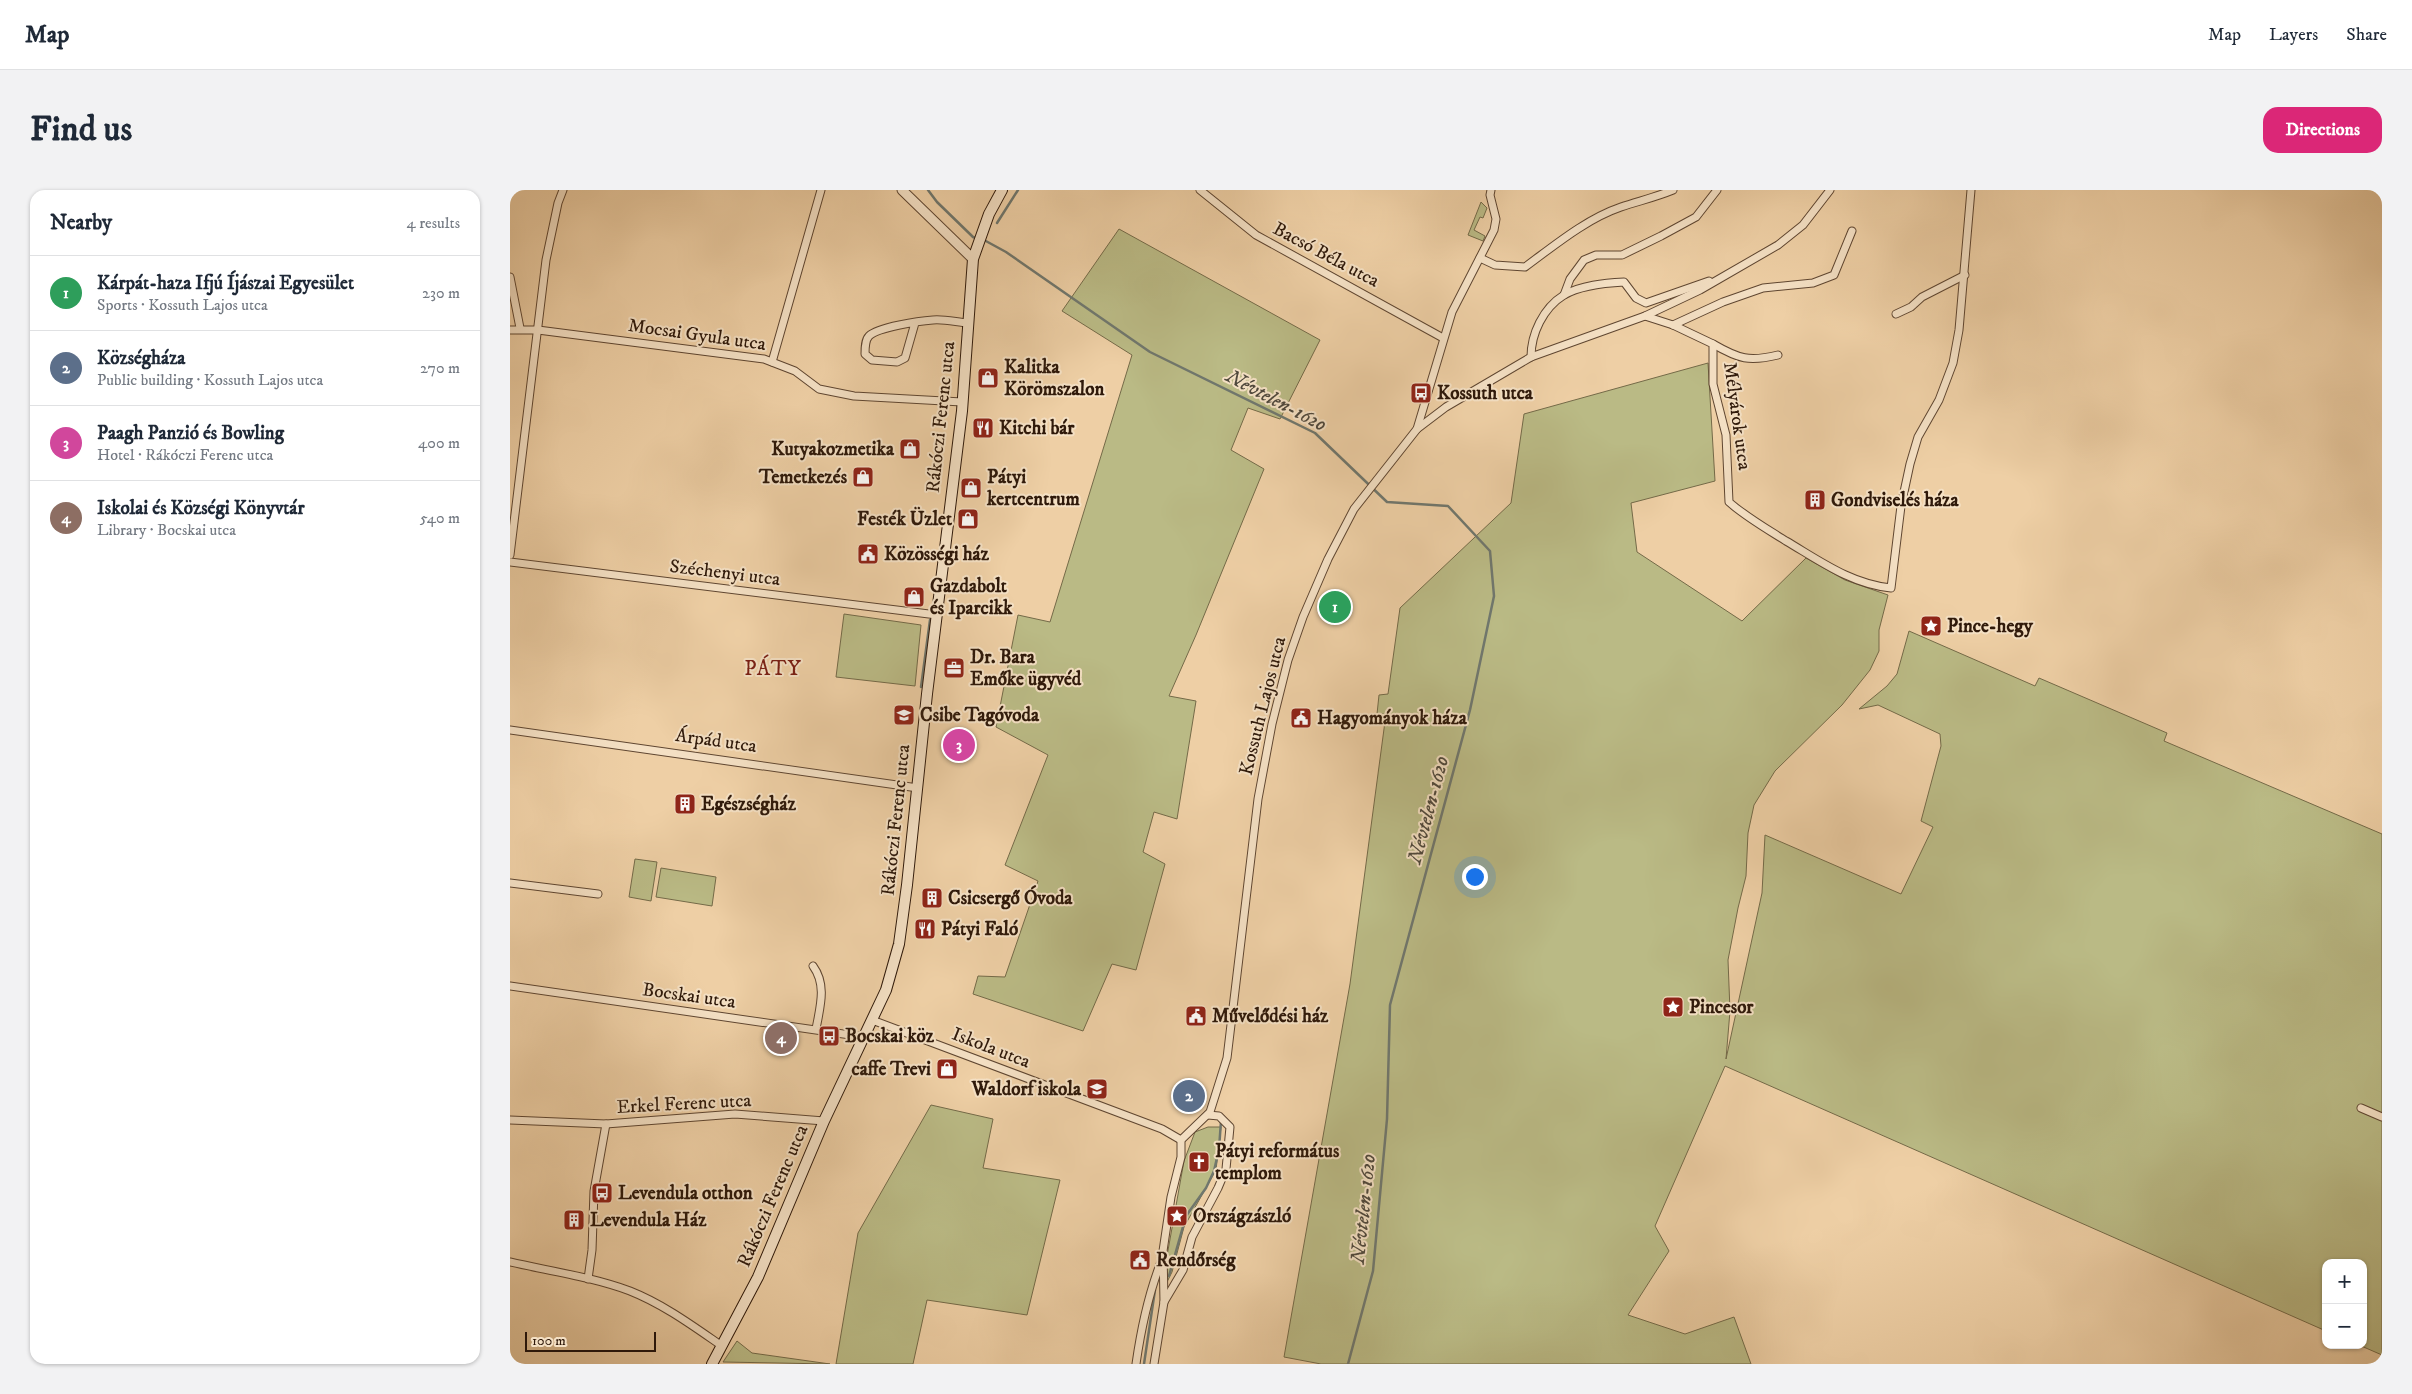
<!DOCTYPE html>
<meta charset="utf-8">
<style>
body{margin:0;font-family:"IM FELL DW Pica",serif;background:#f2f2f3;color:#1f2937}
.controls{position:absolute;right:15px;bottom:15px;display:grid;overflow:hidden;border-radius:10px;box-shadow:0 1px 4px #0004}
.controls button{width:45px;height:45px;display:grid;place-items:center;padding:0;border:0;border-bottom:1px solid #e0e1e3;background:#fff;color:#1f2937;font:25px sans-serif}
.scale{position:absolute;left:15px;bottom:12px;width:131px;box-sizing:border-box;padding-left:5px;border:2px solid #2f190a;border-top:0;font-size:14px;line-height:18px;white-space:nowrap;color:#2f190a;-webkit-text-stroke:4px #f4e0c4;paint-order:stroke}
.you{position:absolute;left:964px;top:686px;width:18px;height:18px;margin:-12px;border:4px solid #fff;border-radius:50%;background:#1a73e8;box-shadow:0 0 0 8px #1a73e833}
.badge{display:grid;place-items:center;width:32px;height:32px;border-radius:50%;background:#db2777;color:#fff;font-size:16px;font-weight:700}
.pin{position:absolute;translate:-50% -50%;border:2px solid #fff;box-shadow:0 1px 5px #0006}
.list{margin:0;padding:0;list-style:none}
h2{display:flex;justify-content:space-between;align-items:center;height:65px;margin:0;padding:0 20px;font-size:21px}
h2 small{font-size:16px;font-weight:400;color:#747a83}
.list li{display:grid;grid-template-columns:32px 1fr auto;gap:15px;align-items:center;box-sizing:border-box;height:75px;padding:0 20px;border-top:1px solid #e0e1e3}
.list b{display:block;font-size:19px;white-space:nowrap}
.list p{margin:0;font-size:16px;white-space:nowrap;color:#747a83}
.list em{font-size:16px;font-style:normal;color:#747a83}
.map{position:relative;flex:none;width:1872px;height:1174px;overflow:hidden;border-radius:15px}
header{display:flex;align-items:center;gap:30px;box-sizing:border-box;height:70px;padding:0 25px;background:#fff;border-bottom:1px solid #e0e1e3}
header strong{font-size:24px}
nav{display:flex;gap:28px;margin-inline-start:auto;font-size:18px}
.intro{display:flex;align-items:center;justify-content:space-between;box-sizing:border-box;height:120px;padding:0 30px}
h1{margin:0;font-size:35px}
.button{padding:12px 22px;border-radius:15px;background:#db2777;color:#fff;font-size:18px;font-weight:700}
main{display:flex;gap:30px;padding:0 30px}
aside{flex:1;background:#fff;border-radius:15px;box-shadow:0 1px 4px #0004}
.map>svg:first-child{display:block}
</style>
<header>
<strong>Map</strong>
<nav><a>Map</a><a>Layers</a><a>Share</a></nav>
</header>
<div class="intro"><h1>Find us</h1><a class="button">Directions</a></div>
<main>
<aside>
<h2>Nearby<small>4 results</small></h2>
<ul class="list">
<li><span class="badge" style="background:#2e9e5b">1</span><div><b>Kárpát-haza Ifjú Íjászai Egyesület</b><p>Sports · Kossuth Lajos utca</p></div><em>230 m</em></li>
<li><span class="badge" style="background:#5c6f8a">2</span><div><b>Községháza</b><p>Public building · Kossuth Lajos utca</p></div><em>270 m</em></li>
<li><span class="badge" style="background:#d1479c">3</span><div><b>Paagh Panzió és Bowling</b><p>Hotel · Rákóczi Ferenc utca</p></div><em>400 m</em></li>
<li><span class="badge" style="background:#8d6e63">4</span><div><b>Iskolai és Községi Könyvtár</b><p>Library · Bocskai utca</p></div><em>540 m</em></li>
</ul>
</aside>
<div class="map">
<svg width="1872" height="1174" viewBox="0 0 1872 1174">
<rect width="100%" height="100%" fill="#eecfa5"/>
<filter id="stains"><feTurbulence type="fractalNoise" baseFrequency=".004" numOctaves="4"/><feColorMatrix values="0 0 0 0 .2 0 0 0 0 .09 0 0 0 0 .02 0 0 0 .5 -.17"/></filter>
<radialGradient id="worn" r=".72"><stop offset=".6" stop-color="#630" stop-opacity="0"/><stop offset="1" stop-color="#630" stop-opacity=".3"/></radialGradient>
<g fill="#baba85" stroke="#746a48">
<polygon points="971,12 977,18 973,28 970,27 964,40 975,46 973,51 958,45"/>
<polygon points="609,39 810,150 770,229 738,218 721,260 754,279 686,445 659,506 686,511 667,629 644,622 633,662 655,674 626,780 602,774 573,841 463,804 468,786 495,787 528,691 495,675 538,565 486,537 508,425 540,432 622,165 552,121"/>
<polygon points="1198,173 1205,291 1121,313 1127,362 1232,431 1296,368 1335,390 1378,405 1369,440 1369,461 1360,480 1332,515 1265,581 1244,615 1238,643 1236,686 1228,718 1218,770 1220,821 1216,869 1252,703 1255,645 1391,704 1423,637 1411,631 1431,556 1430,544 1368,515 1349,519 1377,496 1387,484 1399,441 1525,496 1529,488 1657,543 1654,551 1872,644 1872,1165 1849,1155 1853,1155 1853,1073 1816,1073 1816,1141 1215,876 1145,1036 1159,1061 1118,1125 1175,1144 1224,1127 1241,1174 811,1174 774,1167 840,794 876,524 867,524 869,505 878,504 890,418 1001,313 1014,224"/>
<polygon points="334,424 411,435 405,496 326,487"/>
<polygon points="125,669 147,672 141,711 119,707"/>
<polygon points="151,678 206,687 202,716 146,707"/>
<polygon points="421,915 483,929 473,978 550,990 517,1125 417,1110 403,1174 326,1174 348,1043"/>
<polygon points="698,937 711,937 706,980 674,1037 662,1082 656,1094 652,1094 674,971 685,942"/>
<polygon points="227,1151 242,1163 320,1174 213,1172"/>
</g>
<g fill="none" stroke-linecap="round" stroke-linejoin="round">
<g stroke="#70776d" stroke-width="2.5">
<polyline points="418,0 427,12 463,47 468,49"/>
<polyline points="487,33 508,0"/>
<polyline points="474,50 496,62 640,162 805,243 877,312 938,316 980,361 984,406 960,520 880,815 877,929 863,1081 838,1174"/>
<polyline points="411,497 420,430"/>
<polyline points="659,1086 676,1026 696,998 704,981 709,959 711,931"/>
<polyline points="634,1174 645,1100"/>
</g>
<g stroke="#5f4631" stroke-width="9">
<g id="minor">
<polyline points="690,0 746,45 933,148"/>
<path d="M970,68L985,75L1015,77C1045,55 1076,29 1111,17C1129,11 1146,7 1163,0"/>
<polyline points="0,87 10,138"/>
<polyline points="1054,105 1060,89 1074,70 1086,65 1112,65 1151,46 1186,27 1207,0"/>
<polyline points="1386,124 1401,117 1412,107 1455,85"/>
<path d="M1135,126L1163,135L1203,154V194L1216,245L1219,312C1236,327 1257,339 1276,351C1310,371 1341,394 1381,398L1391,316L1400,274L1408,247L1429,210L1443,173L1449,140L1461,0"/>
<path d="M405,133L395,168L387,172L362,170L355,164C355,158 355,150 359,146C368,137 410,131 423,130C434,129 446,132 458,133"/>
<polyline points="1163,135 1213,112 1253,98 1303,93 1324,85 1342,41"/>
<polyline points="0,140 28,140 254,169 285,181 309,199 344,206 452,212"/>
<path d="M1203,154C1229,169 1239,172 1268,165"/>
<path d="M1021,167C1021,144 1033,118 1054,105C1071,95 1095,93 1114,92L1126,108L1136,113L1199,91"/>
<polyline points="262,172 311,0"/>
<polyline points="907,239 936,217 1021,167 1135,126 1190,100 1268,55 1293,35 1320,0"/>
<polyline points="0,365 36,70 48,13 53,0"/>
<polyline points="0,372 427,425"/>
<polyline points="0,540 408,598"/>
<polyline points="0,693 88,704"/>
<path d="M303,776C317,795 310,817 306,839"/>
<polyline points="0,796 354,847"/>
<polyline points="362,830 652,939 671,950"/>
<polyline points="1851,918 1872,927"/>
<polyline points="0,930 96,934 225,924 314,931"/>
<path d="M0,1072C40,1081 82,1087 120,1101C153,1114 183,1136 212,1156"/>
<polyline points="78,1089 82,1060 84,1001 96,934"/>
<polyline points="654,1112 673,1080 682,1047 708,998 716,979 720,937 709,926 698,925"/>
<path d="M626,1174C631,1139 638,1105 651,1072"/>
<polyline points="644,1174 654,1112 653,1061 661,1007 671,967 671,950 700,922 717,868 748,609 762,534 778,470 793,427 818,369 844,319 907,239 942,122 984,40 986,29 980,5 981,0"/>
</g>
</g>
<g stroke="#5f4631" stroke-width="11">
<polyline id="tertiary" points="392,0 463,69"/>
</g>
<g stroke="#2f190a" stroke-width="12">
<polyline id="secondary" points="202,1174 248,1087 314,931 376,800 389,754 397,695 417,504 452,221 463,69 479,24 492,0"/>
</g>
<use href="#minor" stroke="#f4e0c4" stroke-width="7"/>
<use href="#tertiary" stroke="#f4e0c4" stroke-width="9"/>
<use href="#secondary" stroke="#f4e0c4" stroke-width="10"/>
</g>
<defs>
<g id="shop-square" transform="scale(1.125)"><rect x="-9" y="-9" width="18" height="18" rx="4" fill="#8f2418" stroke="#f4e0c4"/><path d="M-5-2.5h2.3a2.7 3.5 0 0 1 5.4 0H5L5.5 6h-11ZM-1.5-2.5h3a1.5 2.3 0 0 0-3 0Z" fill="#fff"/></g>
<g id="bus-square" transform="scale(1.125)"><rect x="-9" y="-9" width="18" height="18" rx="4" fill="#8f2418" stroke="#f4e0c4"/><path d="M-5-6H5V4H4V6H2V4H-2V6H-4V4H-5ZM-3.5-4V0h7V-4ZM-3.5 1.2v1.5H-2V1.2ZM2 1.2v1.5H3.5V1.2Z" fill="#fff"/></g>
<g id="restaurant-square" transform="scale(1.125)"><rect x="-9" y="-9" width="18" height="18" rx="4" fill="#8f2418" stroke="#f4e0c4"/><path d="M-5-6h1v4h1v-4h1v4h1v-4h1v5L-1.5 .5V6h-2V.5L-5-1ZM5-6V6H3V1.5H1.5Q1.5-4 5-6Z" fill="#fff"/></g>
<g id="building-square" transform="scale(1.125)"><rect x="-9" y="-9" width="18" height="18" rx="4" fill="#8f2418" stroke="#f4e0c4"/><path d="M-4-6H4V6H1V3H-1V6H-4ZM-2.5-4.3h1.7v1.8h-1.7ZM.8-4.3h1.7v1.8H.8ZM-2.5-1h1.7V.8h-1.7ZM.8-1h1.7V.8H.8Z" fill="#fff"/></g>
<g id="civic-square" transform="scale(1.125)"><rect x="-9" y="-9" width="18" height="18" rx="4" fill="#8f2418" stroke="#f4e0c4"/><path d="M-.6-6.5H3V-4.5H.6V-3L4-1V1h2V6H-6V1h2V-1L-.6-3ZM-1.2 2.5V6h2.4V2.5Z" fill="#fff"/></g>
<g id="sight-square" transform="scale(1.125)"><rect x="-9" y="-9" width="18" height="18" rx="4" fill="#8f2418" stroke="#f4e0c4"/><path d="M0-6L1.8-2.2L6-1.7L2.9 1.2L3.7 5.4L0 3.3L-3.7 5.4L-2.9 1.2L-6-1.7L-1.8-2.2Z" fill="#fff"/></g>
<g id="office-square" transform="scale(1.125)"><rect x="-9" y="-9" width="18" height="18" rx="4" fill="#8f2418" stroke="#f4e0c4"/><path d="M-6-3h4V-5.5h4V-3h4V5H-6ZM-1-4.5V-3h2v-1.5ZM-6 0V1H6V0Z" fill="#fff"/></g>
<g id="school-square" transform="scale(1.125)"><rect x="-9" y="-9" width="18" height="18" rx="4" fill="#8f2418" stroke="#f4e0c4"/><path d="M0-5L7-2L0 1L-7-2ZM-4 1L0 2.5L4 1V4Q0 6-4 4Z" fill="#fff"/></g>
<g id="church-square" transform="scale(1.125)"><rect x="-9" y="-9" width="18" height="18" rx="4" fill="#8f2418" stroke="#f4e0c4"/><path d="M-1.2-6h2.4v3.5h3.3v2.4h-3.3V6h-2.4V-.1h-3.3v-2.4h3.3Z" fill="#fff"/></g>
</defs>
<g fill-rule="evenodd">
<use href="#shop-square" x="478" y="188"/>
<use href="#bus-square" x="911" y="203"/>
<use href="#restaurant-square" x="473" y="238"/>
<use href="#shop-square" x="400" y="259"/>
<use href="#shop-square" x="353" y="287"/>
<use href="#shop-square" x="461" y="298"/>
<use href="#building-square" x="1305" y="310"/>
<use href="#shop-square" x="458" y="329"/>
<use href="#civic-square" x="358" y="364"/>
<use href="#shop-square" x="404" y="407"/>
<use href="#sight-square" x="1421" y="436"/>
<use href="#office-square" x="444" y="478"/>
<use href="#school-square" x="394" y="525"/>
<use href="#civic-square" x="791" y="528"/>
<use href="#building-square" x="175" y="614"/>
<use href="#building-square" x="422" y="708"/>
<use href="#restaurant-square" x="415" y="739"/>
<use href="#sight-square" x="1163" y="817"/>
<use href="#civic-square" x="686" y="826"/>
<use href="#bus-square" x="319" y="846"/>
<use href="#shop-square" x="437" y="879"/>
<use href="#school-square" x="587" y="899"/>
<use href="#church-square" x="689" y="972"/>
<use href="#bus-square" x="92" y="1003"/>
<use href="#sight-square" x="667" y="1026"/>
<use href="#building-square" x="64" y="1030"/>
<use href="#civic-square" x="630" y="1070"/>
</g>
<g text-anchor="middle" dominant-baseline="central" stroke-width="4" stroke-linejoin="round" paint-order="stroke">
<g font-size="19" fill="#2f190a" stroke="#f4e0c4">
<text transform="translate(816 65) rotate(28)">Bacsó Béla utca</text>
<text transform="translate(187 145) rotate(8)">Mocsai Gyula utca</text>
<text transform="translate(1227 226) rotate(82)">Mélyárok utca</text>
<text transform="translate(431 227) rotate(-84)">Rákóczi Ferenc utca</text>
<text transform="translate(215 383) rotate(7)">Széchenyi utca</text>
<text transform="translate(753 516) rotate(-76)">Kossuth Lajos utca</text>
<text transform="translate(206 551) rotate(8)">Árpád utca</text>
<text transform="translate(386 630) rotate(-84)">Rákóczi Ferenc utca</text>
<text transform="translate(179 806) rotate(8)">Bocskai utca</text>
<text transform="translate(481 858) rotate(21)">Iskola utca</text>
<text transform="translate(174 914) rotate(-3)">Erkel Ferenc utca</text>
<text transform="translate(263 1006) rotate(-67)">Rákóczi Ferenc utca</text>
</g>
<g font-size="19" font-weight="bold" fill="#2f190a" stroke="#f4e0c4" text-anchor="start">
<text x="494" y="177">Kalitka<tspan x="494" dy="22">Körömszalon</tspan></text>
<text x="927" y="203">Kossuth utca</text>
<text x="489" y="238">Kitchi bár</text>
<text x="384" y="259" text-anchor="end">Kutyakozmetika</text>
<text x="337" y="287" text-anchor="end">Temetkezés</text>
<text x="477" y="287">Pátyi<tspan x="477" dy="22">kertcentrum</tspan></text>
<text x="1321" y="310">Gondviselés háza</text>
<text x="442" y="329" text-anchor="end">Festék Üzlet</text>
<text x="374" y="364">Közösségi ház</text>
<text x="420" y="396">Gazdabolt<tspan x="420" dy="22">és Iparcikk</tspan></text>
<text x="1437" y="436">Pince-hegy</text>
<text x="460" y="467">Dr. Bara<tspan x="460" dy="22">Emőke ügyvéd</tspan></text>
<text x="410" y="525">Csibe Tagóvoda</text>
<text x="807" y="528">Hagyományok háza</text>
<text x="191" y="614">Egészségház</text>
<text x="438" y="708">Csicsergő Óvoda</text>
<text x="431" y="739">Pátyi Faló</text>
<text x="1179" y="817">Pincesor</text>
<text x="702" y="826">Művelődési ház</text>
<text x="335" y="846">Bocskai köz</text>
<text x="421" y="879" text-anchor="end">caffe Trevi</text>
<text x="571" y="899" text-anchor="end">Waldorf iskola</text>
<text x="705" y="961">Pátyi református<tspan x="705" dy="22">templom</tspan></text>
<text x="108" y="1003">Levendula otthon</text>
<text x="683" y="1026">Országzászló</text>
<text x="80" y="1030">Levendula Ház</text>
<text x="646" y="1070">Rendőrség</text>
</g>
<g font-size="20" font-style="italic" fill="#4f483c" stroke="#f4e0c4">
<text transform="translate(766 211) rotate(28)">Névtelen-1620</text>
<text transform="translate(919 620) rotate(-75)">Névtelen-1620</text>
<text transform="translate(854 1019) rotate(-84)">Névtelen-1620</text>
</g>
<g font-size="21" letter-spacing="1" fill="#7a1f14" stroke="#f4e0c4">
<text x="263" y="479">PÁTY</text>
</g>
</g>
<rect width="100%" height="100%" filter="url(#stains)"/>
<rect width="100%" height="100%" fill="url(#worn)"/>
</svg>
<div class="controls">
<button>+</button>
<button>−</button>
</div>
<div class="scale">100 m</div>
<div class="you"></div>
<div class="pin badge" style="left:825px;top:417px;background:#2e9e5b">1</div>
<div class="pin badge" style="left:679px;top:906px;background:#5c6f8a">2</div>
<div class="pin badge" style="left:449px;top:555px;background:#d1479c">3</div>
<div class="pin badge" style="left:271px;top:848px;background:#8d6e63">4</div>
</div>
</main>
